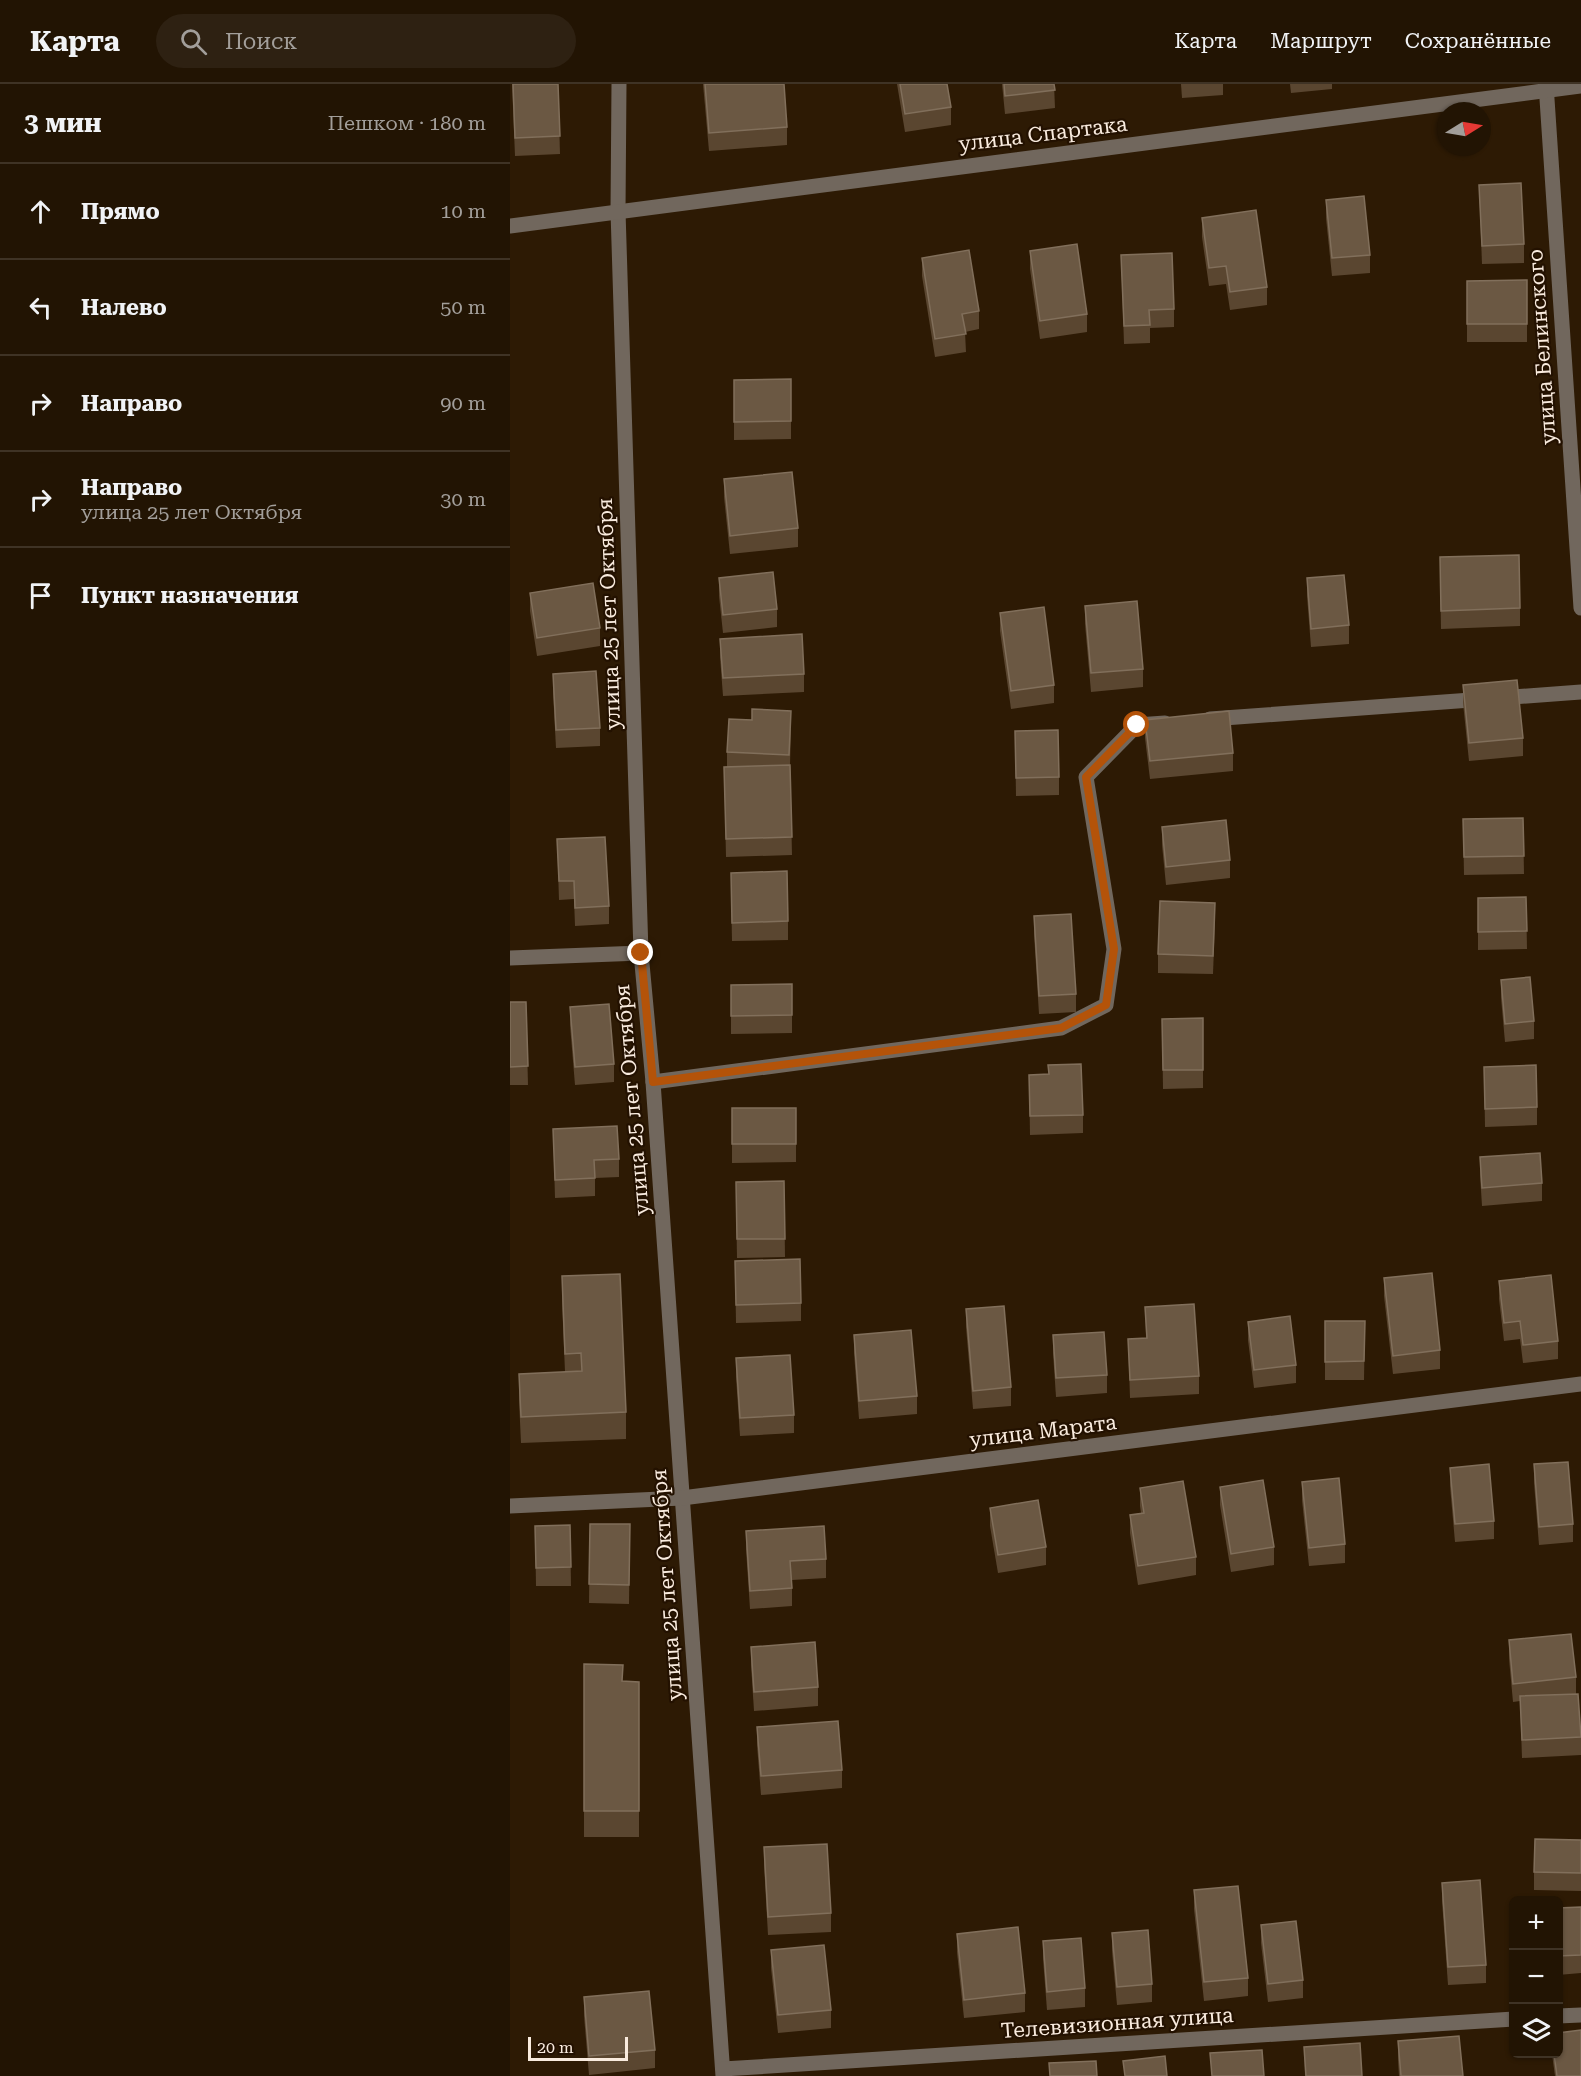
<!DOCTYPE html>
<html lang="ru">
<meta charset="utf-8">
<style>
body{margin:0;font-family:"Roboto Serif",serif;background:#2e2112;color:#f1f3f6}
.controls{position:absolute;right:18px;bottom:18px;display:grid;overflow:hidden;border-radius:9px;box-shadow:0 2px 4px #0004}
.controls button{width:54px;height:54px;display:grid;place-items:center;padding:0;border:0;border-bottom:2px solid #3f3325;background:#221403;color:#f1f3f6;font:30px sans-serif}
.compass{position:absolute;left:927px;top:18px;width:54px;height:54px;border-radius:50%;background:#221403;box-shadow:0 2px 4px #0004;rotate:79deg}
.scale{position:absolute;left:18px;bottom:15px;width:100px;box-sizing:border-box;padding-left:6px;border:3px solid #f9ebde;border-top:0;font-size:16px;line-height:21px;white-space:nowrap;color:#f9ebde;-webkit-text-stroke:4px #231100;paint-order:stroke}
.stop{position:absolute;width:18px;height:18px;margin:-14px;border:4px solid #b45309;border-radius:50%;background:#fff}
.stop.end{background:#b45309;border-color:#fff;box-shadow:0 2px 6px #0008}
.list{margin:0;padding:0;list-style:none}
h2{display:flex;justify-content:space-between;align-items:center;height:78px;margin:0;padding:0 24px;font-size:26px}
h2 small{font-size:20px;font-weight:400;color:#a29e9a}
.list li{display:grid;grid-template-columns:39px 1fr auto;gap:18px;align-items:center;box-sizing:border-box;height:96px;padding:0 24px;border-top:2px solid #3f3325}
.list b{display:block;font-size:22px;white-space:nowrap}
.list p{margin:0;font-size:20px;white-space:nowrap;color:#a29e9a}
.list em{font-size:20px;font-style:normal;color:#a29e9a}
.icon{flex:none;width:33px;height:33px;fill:none;stroke:currentColor;stroke-width:2;stroke-linecap:round;stroke-linejoin:round}
.map{position:relative;flex:none;width:1071px;height:1992px;overflow:hidden}
header{display:flex;align-items:center;gap:36px;box-sizing:border-box;height:84px;padding:0 30px;background:#221403;border-bottom:2px solid #3f3325}
header strong{font-size:28px}
nav{display:flex;gap:33px;margin-inline-start:auto;font-size:21px}
.search{width:420px;height:54px;background:#2e2112;display:flex;align-items:center;gap:15px;box-sizing:border-box;padding:0 21px;border-radius:33px;color:#a29e9a;font-size:22px}
main{display:flex}
aside{flex:1;background:#221403}
.map>svg:first-child{display:block}
</style>
<header>
<strong>Карта</strong>
<div class="search"><svg class="icon" aria-label="search" viewBox="0 0 24 24"><circle cx="10" cy="10" r="6"/><path d="M15 15l6 6"/></svg>Поиск</div>
<nav><a>Карта</a><a>Маршрут</a><a>Сохранённые</a></nav>
</header>
<main>
<aside>
<h2>3 мин<small>Пешком · 180 m</small></h2>
<ul class="list">
<li><svg class="icon" aria-label="ahead" viewBox="0 0 24 24"><path d="M12 20V5M6 11l6-6 6 6"/></svg><div><b>Прямо</b></div><em>10 m</em></li>
<li><svg class="icon" aria-label="left" viewBox="0 0 24 24"><path d="M17 20v-9H6M10 6l-5 5 5 5"/></svg><div><b>Налево</b></div><em>50 m</em></li>
<li><svg class="icon" aria-label="right" viewBox="0 0 24 24"><path d="M7 20v-9h11M14 6l5 5-5 5"/></svg><div><b>Направо</b></div><em>90 m</em></li>
<li><svg class="icon" aria-label="right" viewBox="0 0 24 24"><path d="M7 20v-9h11M14 6l5 5-5 5"/></svg><div><b>Направо</b><p>улица 25 лет Октября</p></div><em>30 m</em></li>
<li><svg class="icon" aria-label="arrive" viewBox="0 0 24 24"><path d="M6 21V4h12l-3 4 3 4H6"/></svg><div><b>Пункт назначения</b></div></li>
</ul>
</aside>
<div class="map">
<svg width="1071" height="1992" viewBox="0 0 1071 1992">
<rect width="100%" height="100%" fill="#2d1a04"/>
<g fill="none" stroke-linecap="round" stroke-linejoin="round">
<g stroke="#71675d" stroke-width="15">
<polyline points="700,635 1071,608"/>
<polyline points="143,998 551,944 596,921 604,865 576,693 627,641 655,639"/>
</g>
<g stroke="#71675d" stroke-width="15">
<polyline points="109,0 108,127 131,869 143,998 213,1992"/>
<polyline points="1036,0 1071,524"/>
<polyline points="0,142 1071,2"/>
<polyline points="0,874 131,869"/>
<polyline points="0,1422 172,1414 1071,1300"/>
<polyline points="1048,1932 1071,1931"/>
<polyline points="213,1985 1004,1935"/>
</g>
</g>
<g fill="#5a4630">
<polygon points="2,0 48,0 50,70 5,72"/>
<polygon points="193,0 274,0 277,43 277,61 199,67"/>
<polygon points="387,0 437,0 441,23 441,41 395,48"/>
<polygon points="492,0 544,0 545,24 495,30"/>
<polygon points="671,0 713,0 713,11 672,14"/>
<polygon points="780,0 822,0 822,5 781,9"/>
<polygon points="969,101 1014,160 1014,179 972,180"/>
<polygon points="816,116 860,171 860,189 822,192 816,134"/>
<polygon points="692,134 757,203 757,221 720,226 716,200 699,202 692,153"/>
<polygon points="520,167 577,230 577,248 530,255 520,185"/>
<polygon points="611,171 664,225 664,243 640,244 640,259 614,260"/>
<polygon points="412,174 469,227 469,245 455,248 456,268 425,273 412,192"/>
<polygon points="1017,196 1017,258 957,258 957,197"/>
<polygon points="281,295 281,355 224,356 224,296"/>
<polygon points="214,395 288,444 288,463 220,470 214,413"/>
<polygon points="930,492 1010,524 1010,542 931,545"/>
<polygon points="209,494 267,525 267,543 213,549 209,512"/>
<polygon points="797,494 839,541 839,560 801,563 797,512"/>
<polygon points="20,509 90,544 90,562 27,572 20,527"/>
<polygon points="575,522 633,585 633,603 581,608 575,540"/>
<polygon points="490,529 544,601 544,619 501,625 490,547"/>
<polygon points="210,555 294,590 294,608 213,612 210,573"/>
<polygon points="43,590 90,644 90,662 46,664 43,608"/>
<polygon points="953,601 1013,654 1013,672 959,677 953,619"/>
<polygon points="635,636 723,669 723,687 640,695 635,654"/>
<polygon points="281,645 280,681 282,771 216,773 214,683 217,683 217,668"/>
<polygon points="505,647 549,693 549,711 506,712"/>
<polygon points="1013,734 1014,790 954,791 953,735"/>
<polygon points="652,743 720,776 720,794 656,801 652,761"/>
<polygon points="47,755 99,822 99,840 65,842 64,815 49,816"/>
<polygon points="221,807 278,837 278,856 222,857"/>
<polygon points="1016,813 1017,865 968,866 968,814"/>
<polygon points="524,832 566,910 566,928 529,930 524,850"/>
<polygon points="705,838 703,890 648,889 648,870"/>
<polygon points="991,896 1024,937 1024,955 995,958 991,914"/>
<polygon points="282,900 282,949 221,950 221,901"/>
<polygon points="0,918 16,918 18,1001 0,1001"/>
<polygon points="60,923 104,980 104,998 65,1001 60,941"/>
<polygon points="693,934 693,1004 653,1005 652,935"/>
<polygon points="974,983 1027,1023 1027,1041 975,1043"/>
<polygon points="519,991 573,1031 573,1049 520,1051"/>
<polygon points="222,1024 286,1024 286,1078 222,1079"/>
<polygon points="43,1045 109,1075 109,1093 85,1094 85,1112 45,1114"/>
<polygon points="970,1073 1032,1099 1032,1117 972,1122 970,1091"/>
<polygon points="274,1097 275,1173 227,1174 226,1117"/>
<polygon points="225,1177 291,1219 291,1237 226,1239"/>
<polygon points="52,1192 116,1328 116,1355 11,1359 9,1316 9,1290 55,1288 52,1218"/>
<polygon points="874,1194 930,1266 930,1285 883,1290 874,1212"/>
<polygon points="989,1197 1048,1257 1048,1275 1013,1279 1010,1255 994,1257 989,1215"/>
<polygon points="635,1223 689,1292 689,1310 620,1314 618,1255 636,1254"/>
<polygon points="456,1225 501,1303 501,1322 463,1325 456,1243"/>
<polygon points="815,1237 855,1237 854,1296 815,1296"/>
<polygon points="738,1238 786,1281 786,1299 744,1304 738,1256"/>
<polygon points="344,1251 407,1312 407,1330 349,1335 344,1269"/>
<polygon points="543,1251 597,1291 597,1309 546,1313 543,1269"/>
<polygon points="226,1274 284,1331 284,1349 230,1352 226,1293"/>
<polygon points="1024,1380 1063,1440 1063,1458 1029,1461 1024,1399"/>
<polygon points="940,1384 984,1437 984,1455 945,1458 940,1402"/>
<polygon points="792,1398 835,1460 835,1479 799,1482 792,1416"/>
<polygon points="710,1403 764,1463 764,1481 721,1488 710,1421"/>
<polygon points="630,1404 686,1473 686,1491 628,1501 620,1449 620,1431 631,1429 630,1422"/>
<polygon points="480,1424 536,1463 536,1481 488,1489 480,1442"/>
<polygon points="80,1440 120,1440 119,1520 79,1519"/>
<polygon points="60,1441 61,1502 26,1502 25,1442"/>
<polygon points="236,1447 316,1475 316,1494 282,1496 282,1522 240,1525 236,1465"/>
<polygon points="999,1556 1066,1593 1066,1610 1071,1653 1071,1671 1012,1674 1010,1617 1003,1618 999,1575"/>
<polygon points="241,1563 308,1603 308,1622 244,1627 241,1581"/>
<polygon points="74,1580 113,1597 129,1598 129,1753 74,1753"/>
<polygon points="247,1643 332,1686 332,1704 251,1711 247,1661"/>
<polygon points="1071,1756 1071,1807 1024,1806 1024,1788"/>
<polygon points="254,1763 321,1829 321,1848 258,1851 254,1781"/>
<polygon points="932,1799 976,1881 976,1899 938,1901 932,1817"/>
<polygon points="684,1806 738,1894 738,1912 694,1917 684,1825"/>
<polygon points="1071,1823 1071,1889 1048,1891 1048,1824"/>
<polygon points="751,1841 793,1896 793,1914 758,1918 751,1859"/>
<polygon points="602,1849 642,1900 642,1918 607,1921 602,1867"/>
<polygon points="447,1850 515,1909 515,1928 454,1934 447,1868"/>
<polygon points="533,1857 575,1904 575,1923 537,1926 533,1875"/>
<polygon points="261,1866 321,1926 321,1944 268,1949 261,1884"/>
<polygon points="74,1913 145,1966 145,1984 79,1991 74,1932"/>
<polygon points="888,1957 953,1992 889,1992 888,1976"/>
<polygon points="794,1963 852,1992 795,1992"/>
<polygon points="1042,1970 1048,1970 1071,1992 1045,1992"/>
</g>
<g fill="#6b5843" stroke="#816f5b" stroke-width="1.5">
<polygon points="3,0 48,0 50,52 5,54"/>
<polygon points="195,0 274,0 277,43 199,49"/>
<polygon points="390,0 437,0 441,23 395,30"/>
<polygon points="494,0 544,0 545,6 495,12"/>
<polygon points="1011,99 1014,160 972,162 969,101"/>
<polygon points="854,112 860,171 822,174 816,116"/>
<polygon points="746,126 757,203 720,208 716,182 699,184 692,134"/>
<polygon points="567,160 577,230 530,237 520,167"/>
<polygon points="459,166 469,227 452,230 456,250 425,255 412,174"/>
<polygon points="662,169 664,225 639,226 640,241 614,242 611,171"/>
<polygon points="1017,196 1017,240 957,240 957,197"/>
<polygon points="281,295 281,337 224,338 224,296"/>
<polygon points="282,388 288,444 220,452 214,395"/>
<polygon points="1009,471 1010,524 931,527 930,473"/>
<polygon points="263,488 267,525 213,531 209,494"/>
<polygon points="834,491 839,541 801,545 797,494"/>
<polygon points="83,499 90,544 27,554 20,509"/>
<polygon points="627,517 633,585 581,589 575,522"/>
<polygon points="534,523 544,601 501,607 490,529"/>
<polygon points="292,550 294,590 213,594 210,555"/>
<polygon points="86,587 90,644 46,646 43,590"/>
<polygon points="1007,596 1013,654 959,659 953,601"/>
<polygon points="242,625 281,627 279,671 217,668 219,635 242,636"/>
<polygon points="719,627 723,669 640,677 635,636"/>
<polygon points="548,646 549,693 506,694 505,647"/>
<polygon points="280,681 282,753 216,755 214,683"/>
<polygon points="1013,734 1014,772 954,773 953,735"/>
<polygon points="716,736 720,776 656,783 652,743"/>
<polygon points="95,753 99,822 65,824 64,797 49,797 47,755"/>
<polygon points="277,787 278,837 222,839 221,789"/>
<polygon points="1016,813 1017,847 968,848 968,814"/>
<polygon points="650,817 705,819 703,872 648,870"/>
<polygon points="561,830 566,910 529,912 524,832"/>
<polygon points="1020,893 1024,937 995,940 991,896"/>
<polygon points="282,900 282,931 221,932 221,901"/>
<polygon points="0,918 16,918 18,982 0,983"/>
<polygon points="99,920 104,980 65,983 60,923"/>
<polygon points="693,934 693,986 653,986 652,935"/>
<polygon points="571,980 573,1031 520,1032 519,991 539,990 538,981"/>
<polygon points="1026,981 1027,1023 975,1025 974,983"/>
<rect x="222" y="1024" width="64" height="36"/>
<polygon points="107,1042 109,1075 84,1076 85,1094 45,1096 43,1045"/>
<polygon points="1030,1069 1032,1099 972,1104 970,1073"/>
<polygon points="274,1097 275,1155 227,1155 226,1098"/>
<polygon points="290,1175 291,1219 226,1221 225,1177"/>
<polygon points="922,1189 930,1266 883,1272 874,1194"/>
<polygon points="110,1190 116,1328 11,1333 9,1290 72,1287 71,1269 55,1270 52,1192"/>
<polygon points="1041,1191 1048,1257 1013,1261 1010,1237 994,1239 989,1197"/>
<polygon points="684,1220 689,1292 620,1296 618,1255 637,1254 635,1223"/>
<polygon points="494,1222 501,1303 463,1307 456,1225"/>
<polygon points="780,1232 786,1281 744,1286 738,1238"/>
<polygon points="815,1237 855,1237 854,1277 815,1278"/>
<polygon points="401,1246 407,1312 349,1317 344,1251"/>
<polygon points="594,1248 597,1291 546,1294 543,1251"/>
<polygon points="280,1271 284,1331 230,1334 226,1274"/>
<polygon points="1058,1378 1063,1440 1029,1443 1024,1380"/>
<polygon points="979,1380 984,1437 945,1440 940,1384"/>
<polygon points="829,1394 835,1460 799,1464 792,1398"/>
<polygon points="753,1396 764,1463 721,1470 710,1403"/>
<polygon points="673,1397 686,1473 628,1482 620,1431 634,1429 630,1404"/>
<polygon points="528,1416 536,1463 488,1471 480,1424"/>
<polygon points="80,1440 120,1440 119,1501 79,1500"/>
<polygon points="60,1441 61,1483 26,1484 25,1442"/>
<polygon points="314,1442 316,1475 280,1477 282,1504 240,1507 236,1447"/>
<polygon points="1061,1550 1066,1593 1003,1600 999,1556"/>
<polygon points="305,1558 308,1603 244,1608 241,1563"/>
<polygon points="74,1580 113,1581 112,1597 129,1598 129,1727 74,1727"/>
<polygon points="1068,1610 1071,1653 1012,1656 1010,1612"/>
<polygon points="328,1637 332,1686 251,1692 247,1643"/>
<polygon points="1025,1755 1071,1756 1071,1789 1024,1788"/>
<polygon points="317,1760 321,1829 258,1833 254,1763"/>
<polygon points="970,1796 976,1881 938,1883 932,1799"/>
<polygon points="728,1802 738,1894 694,1898 684,1806"/>
<polygon points="1071,1823 1071,1871 1048,1872 1048,1824"/>
<polygon points="786,1837 793,1896 758,1900 751,1841"/>
<polygon points="508,1843 515,1909 454,1916 447,1850"/>
<polygon points="638,1846 642,1900 607,1903 602,1849"/>
<polygon points="571,1854 575,1904 537,1908 533,1857"/>
<polygon points="314,1861 321,1926 268,1931 261,1866"/>
<polygon points="139,1907 145,1966 79,1972 74,1913"/>
<polygon points="1071,1946 1071,1992 1047,1992 1044,1970 1048,1970 1048,1949"/>
<polygon points="949,1952 953,1992 891,1992 888,1957"/>
<polygon points="850,1959 852,1992 796,1992 794,1963"/>
<polygon points="752,1966 754,1992 702,1992 700,1969"/>
<polygon points="655,1972 657,1992 615,1992 613,1977"/>
<polygon points="586,1977 587,1992 540,1992 539,1979"/>
</g>
<g fill="none" stroke-linecap="round" stroke-linejoin="round">
<polyline stroke="#b45309" stroke-width="8" points="131,869 143,998 551,944 596,921 604,865 576,693 627,641"/>
</g>
<g text-anchor="middle" dominant-baseline="central" stroke-width="4.5" stroke-linejoin="round" paint-order="stroke">
<g font-size="21" fill="#f9ebde" stroke="#231100">
<text transform="translate(533 50) rotate(-7)">улица Спартака</text>
<text transform="translate(1032 263) rotate(-94)">улица Белинского</text>
<text transform="translate(99 530) rotate(-92)">улица 25 лет Октября</text>
<text transform="translate(122 1016) rotate(-95)">улица 25 лет Октября</text>
<text transform="translate(533 1347) rotate(-7)">улица Марата</text>
<text transform="translate(157 1501) rotate(-94)">улица 25 лет Октября</text>
<text transform="translate(607 1939) rotate(-4)">Телевизионная улица</text>
</g>
</g>
</svg>
<div class="controls">
<button>+</button>
<button>−</button>
<button><svg class="icon" aria-label="layers" viewBox="0 0 24 24"><path d="M12 4l9 5-9 5-9-5zM3 14l9 5 9-5"/></svg></button>
</div>
<svg class="compass" viewBox="-18 -18 36 36"><path d="M0-13l5 13h-10z" fill="#e53935"/><path d="M0 13l5-13h-10z" fill="#a29e9a"/></svg>
<div class="scale">20 m</div>
<div class="stop" style="left:627px;top:641px"></div>
<div class="stop end" style="left:131px;top:869px"></div>
</div>
</main>
